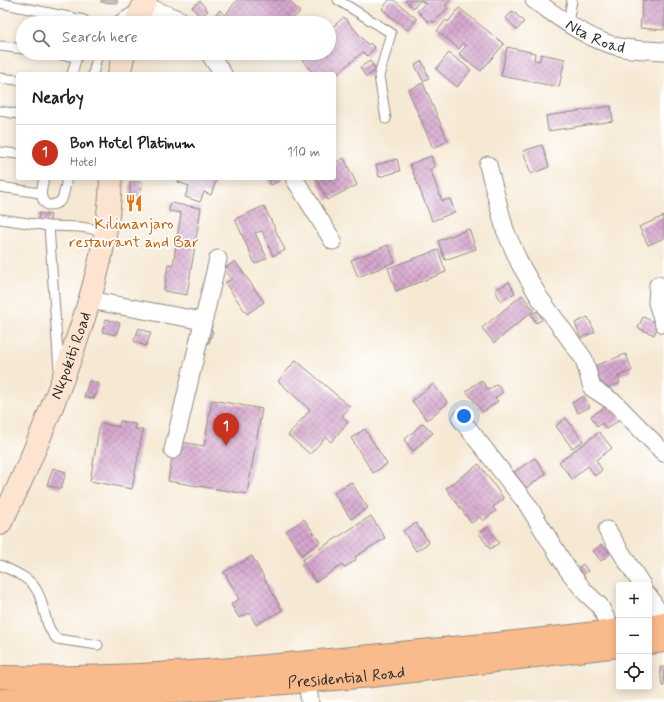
<!DOCTYPE html>
<meta charset="utf-8">
<style>
body{margin:0;font-family:Mynerve,sans-serif;background:#f2f2f2;color:#222}
.controls{position:absolute;right:12px;bottom:12px;display:grid;overflow:hidden;border-radius:4px;box-shadow:0 2px 10px #0003}
.controls button{width:36px;height:36px;display:grid;place-items:center;padding:0;border:0;border-bottom:1px solid #e0e0e0;background:#fff;color:#222;font:20px sans-serif}
.you{position:absolute;left:464px;top:416px;width:14px;height:14px;margin:-10px;border:3px solid #fff;border-radius:50%;background:#1a73e8;box-shadow:0 0 0 6px #1a73e833}
.badge{display:grid;place-items:center;width:26px;height:26px;border-radius:50%;background:#c8321e;color:#fff;font-size:13px;font-weight:700}
.pin{position:absolute;translate:-50% -33px;filter:drop-shadow(0 1px 2px #0008)}
.pin::after{content:'';position:absolute;top:21px;width:14px;height:12px;background:inherit;clip-path:polygon(0 0,100% 0,50% 100%)}
.list{margin:0;padding:0;list-style:none}
h2{display:flex;justify-content:space-between;align-items:center;height:52px;margin:0;padding:0 16px;font-size:17px}
h2 small{font-size:13px;font-weight:400;color:#767676}
.list li{display:grid;grid-template-columns:26px 1fr auto;gap:12px;align-items:center;box-sizing:border-box;height:56px;padding:0 16px;border-top:1px solid #e0e0e0}
.list b{display:block;font-size:15px;white-space:nowrap}
.list p{margin:0;font-size:13px;white-space:nowrap;color:#767676}
.list em{font-size:13px;font-style:normal;color:#767676}
.icon{flex:none;width:22px;height:22px;fill:none;stroke:currentColor;stroke-width:2;stroke-linecap:round;stroke-linejoin:round}
.map{position:relative;flex:none;width:664px;height:702px;overflow:hidden}
.search{position:absolute;background:#fff;box-shadow:0 2px 10px #0003;left:16px;top:16px;width:320px;height:44px;display:flex;align-items:center;gap:10px;box-sizing:border-box;padding:0 14px;border-radius:22px;color:#767676;font-size:15px}
.panel{position:absolute;background:#fff;box-shadow:0 2px 10px #0003;left:16px;top:72px;width:320px;height:108px;border-radius:4px}
.map>svg:first-child{display:block}
</style>
<div class="map">
<svg width="664" height="702" viewBox="0 0 664 702">
<defs>
<pattern id="building-cross-hatch" width="8" height="8" patternUnits="userSpaceOnUse"><rect width="8" height="8" fill="#d6a7cd"/><path d="M0 0l8 8M0 8l8-8" fill="none" stroke="#ae88a7"/></pattern>
</defs>
<rect width="100%" height="100%" fill="#fff"/>
<filter id="ink" filterUnits="userSpaceOnUse"><feTurbulence type="fractalNoise" baseFrequency=".025" numOctaves="2"/><feDisplacementMap in="SourceGraphic" scale="8" xChannelSelector="R" yChannelSelector="G"/><feConvolveMatrix kernelMatrix="1 2 1 2 8 2 1 2 1" color-interpolation-filters="sRGB"/></filter>
<filter id="wash" filterUnits="userSpaceOnUse"><feTurbulence type="fractalNoise" baseFrequency=".012" numOctaves="4" result="noise"/><feDisplacementMap in="SourceGraphic" scale="16" xChannelSelector="R" yChannelSelector="G"/><feGaussianBlur stdDeviation="0.9" result="paint"/><feColorMatrix in="noise" values="0 0 0 0 0 0 0 0 0 0 0 0 0 0 0 0 0 1.4 0 .05"/><feComposite in="paint" operator="in"/></filter>
<g filter="url(#wash)">
<rect width="100%" height="100%" fill="#f6e9d4"/>
<g id="blocks">
<g fill="url(#building-cross-hatch)">
<polygon points="101,0 117,0 117,3 101,2"/>
<polygon points="237,0 289,0 300,12 288,23 220,23 214,16 220,10 232,22 234,21 227,13"/>
<polygon points="389,0 394,0 417,19 408,30 382,9"/>
<polygon points="405,0 451,0 445,5 448,8 433,23 431,20 428,22 417,11 425,4 421,0 413,8"/>
<polygon points="643,0 664,0 664,30 640,28"/>
<polygon points="200,1 208,11 200,17 192,7"/>
<polygon points="459,8 504,44 481,71 459,54 466,46 463,43 459,49 437,31 446,20 448,22"/>
<polygon points="513,11 524,22 517,30 506,18"/>
<polygon points="344,17 368,45 370,43 375,48 367,56 363,52 334,77 334,74 314,74 299,56 303,53 329,53 329,30"/>
<polygon points="507,47 535,53 534,60 540,61 541,54 565,59 559,87 501,76"/>
<polygon points="449,53 471,70 457,87 436,69"/>
<polygon points="370,61 376,70 366,77 360,67"/>
<polygon points="422,61 429,78 423,81 415,65"/>
<polygon points="423,83 448,141 433,148 408,90"/>
<polygon points="611,106 613,121 548,131 546,116"/>
<polygon points="542,145 549,167 531,174 523,151"/>
<polygon points="431,156 435,167 430,169 442,201 450,199 455,212 432,221 410,164"/>
<polygon points="344,158 357,185 327,200 316,178 334,178 334,167 336,166 335,163"/>
<polygon points="397,159 400,171 379,177 376,165"/>
<polygon points="180,178 217,178 211,195 204,192 200,202 185,197 189,186 178,182"/>
<polygon points="268,178 279,178 281,180 271,185"/>
<polygon points="130,182 142,182 141,200 130,200"/>
<polygon points="170,203 201,208 187,295 164,291 168,264 173,265 181,213 169,211"/>
<polygon points="264,206 285,250 273,256 262,231 255,233 267,258 255,264 235,219"/>
<polygon points="39,213 51,215 50,221 38,220"/>
<polygon points="664,216 664,238 648,245 639,227"/>
<polygon points="469,229 476,249 445,260 438,241"/>
<polygon points="388,245 395,262 358,277 351,260"/>
<polygon points="438,250 446,272 396,291 388,268"/>
<polygon points="235,261 264,302 247,314 225,283 232,279 224,269"/>
<polygon points="509,282 515,293 501,301 495,290"/>
<polygon points="522,295 534,310 494,343 482,328"/>
<polygon points="538,311 542,320 536,323 531,314"/>
<polygon points="588,317 595,332 581,338 575,323"/>
<polygon points="643,317 659,324 654,335 638,328"/>
<polygon points="106,319 120,323 116,335 102,332"/>
<polygon points="139,328 151,333 146,346 134,341"/>
<polygon points="203,328 213,331 209,343 200,340"/>
<polygon points="626,354 632,371 618,376 620,383 604,389 601,382 597,383 592,367"/>
<polygon points="296,360 350,407 342,416 348,422 331,442 326,437 310,454 288,435 310,410 278,381"/>
<polygon points="481,380 489,390 497,384 503,392 495,398 498,401 483,412 466,391"/>
<polygon points="89,381 99,384 94,399 84,397"/>
<polygon points="433,384 448,403 427,420 412,401"/>
<polygon points="584,396 590,407 578,413 572,403"/>
<polygon points="212,400 262,409 247,494 168,481 175,441 204,446"/>
<polygon points="610,404 620,420 606,429 602,423 597,427 591,416"/>
<polygon points="566,418 583,441 572,448 556,426"/>
<polygon points="120,421 135,424 135,429 143,430 132,489 90,481 100,423 119,427"/>
<polygon points="423,423 433,433 413,451 404,440"/>
<polygon points="365,429 387,464 373,473 351,438"/>
<polygon points="599,432 612,448 596,460 602,470 595,476 588,466 572,479 559,462"/>
<polygon points="535,458 546,474 526,488 514,472"/>
<polygon points="479,464 504,499 493,507 496,511 483,521 480,517 471,523 446,488"/>
<polygon points="53,468 66,472 61,489 47,485"/>
<polygon points="351,482 368,508 351,519 334,493"/>
<polygon points="371,516 385,538 355,557 356,560 344,568 342,565 316,582 302,560"/>
<polygon points="304,519 320,542 302,555 286,531"/>
<polygon points="416,523 429,543 416,551 403,531"/>
<polygon points="488,527 499,543 490,549 479,533"/>
<polygon points="602,544 610,554 601,561 593,551"/>
<polygon points="252,556 282,610 256,625 250,613 239,618 231,604 239,599 224,572"/>
<polygon points="583,564 588,571 580,577 574,571"/>
<polygon points="660,667 664,667 664,686 662,686"/>
</g>
</g>
</g>
<g filter="url(#ink)">
<use href="#blocks" fill-opacity="0" stroke="#908a80" stroke-width="1"/>
<g fill="none" stroke-linecap="round" stroke-linejoin="round">
<g stroke="#908a80" stroke-width="11">
<g id="lane">
<polyline points="338,0 391,33 379,76 386,119"/>
<polyline points="0,3 84,20 85,23"/>
<polyline points="114,23 137,9"/>
<polyline points="568,23 572,0"/>
<polyline points="0,46 23,49"/>
<polyline points="48,53 77,57"/>
<polyline points="72,74 78,53"/>
<polyline points="93,74 98,53"/>
<polyline points="0,78 18,80"/>
<polyline points="0,111 18,114"/>
<polyline points="0,152 18,154"/>
<path d="M44,178C42,189 38,197 47,205C66,205 63,194 67,178"/>
<polyline points="0,187 40,193"/>
<polyline points="0,219 49,226 80,227 105,231"/>
<polyline points="49,226 59,370"/>
<path d="M0,565C12,571 29,577 36,589C46,604 43,626 57,639L98,645"/>
</g>
</g>
<g stroke="#908a80" stroke-width="19">
<g id="street">
<path id="s1" d="M534,0C561,19 591,42 624,48C637,50 651,50 664,51"/>
<polyline points="143,5 180,20 183,23"/>
<polyline points="209,53 223,74"/>
<polyline points="488,165 505,230 520,264 539,297 584,359 592,388 615,403 664,453"/>
<polyline points="294,178 333,241"/>
<polyline points="658,285 657,303 664,324"/>
<polyline points="89,300 203,321"/>
<polyline points="461,419 527,504 568,570 585,592 600,606 612,631"/>
<polyline points="173,450 218,259"/>
<polyline points="607,530 642,585"/>
<polyline points="649,596 664,622"/>
<polyline points="307,682 310,702"/>
</g>
</g>
<g stroke="#908a80" stroke-width="24">
<g id="secondary">
<polyline points="135,23 146,0"/>
<polyline points="119,74 124,53"/>
<path id="s2" d="M0,524C24,478 43,430 62,381C86,316 109,248 111,178"/>
</g>
</g>
<g stroke="#908a80" stroke-width="24">
<g id="primary">
<polyline points="649,626 664,623"/>
<polyline points="649,643 664,641"/>
<path d="M0,677C137,680 275,666 411,652C480,645 550,640 619,630"/>
<path id="s3" d="M0,700L213,689L371,676L619,646"/>
</g>
</g>
<use href="#lane" stroke="#fff" stroke-width="9"/>
<use href="#street" stroke="#fff" stroke-width="17"/>
<use href="#secondary" stroke="#fde4d1" stroke-width="22"/>
<use href="#primary" stroke="#fabb8c" stroke-width="22"/>
</g>
</g>
<defs>
<g id="restaurant-bare" transform="scale(1.38)"><path d="M-5-6h1v4h1v-4h1v4h1v-4h1v5L-1.5 .5V6h-2V.5L-5-1ZM5-6V6H3V1.5H1.5Q1.5-4 5-6Z" fill="#e8710a" stroke="#fff" stroke-width="2.5" paint-order="stroke"/></g>
</defs>
<g fill-rule="evenodd">
<use href="#restaurant-bare" x="134" y="203"/>
</g>
<g text-anchor="middle" dominant-baseline="central" stroke-width="3.5" stroke-linejoin="round" paint-order="stroke">
<g font-size="16" fill="#2b2b2b" stroke="#fff">
<text stroke="none"><textPath href="#s1" startOffset="72">Nta Road</textPath></text>
<text stroke="none"><textPath href="#s2" startOffset="183">Nkpokiti Road</textPath></text>
<text stroke="none"><textPath href="#s3" startOffset="347">Presidential Road</textPath></text>
</g>
<g font-size="16" fill="#c56008" stroke="#fff">
<text x="134" y="224">Kilimanjaro<tspan x="134" dy="18">restaurant and Bar</tspan></text>
</g>
</g>
</svg>
<div class="controls">
<button>+</button>
<button>−</button>
<button><svg class="icon" aria-label="locate" viewBox="0 0 24 24"><circle cx="12" cy="12" r="6"/><path d="M12 2v4M12 18v4M2 12h4M18 12h4"/></svg></button>
</div>
<div class="you"></div>
<div class="pin badge" style="left:226px;top:446px">1</div>
<div class="search"><svg class="icon" aria-label="search" viewBox="0 0 24 24"><circle cx="10" cy="10" r="6"/><path d="M15 15l6 6"/></svg>Search here</div>
<section class="panel">
<h2>Nearby<small></small></h2>
<ul class="list">
<li><span class="badge">1</span><div><b>Bon Hotel Platinum</b><p>Hotel</p></div><em>110 m</em></li>
</ul>
</section>
</div>
